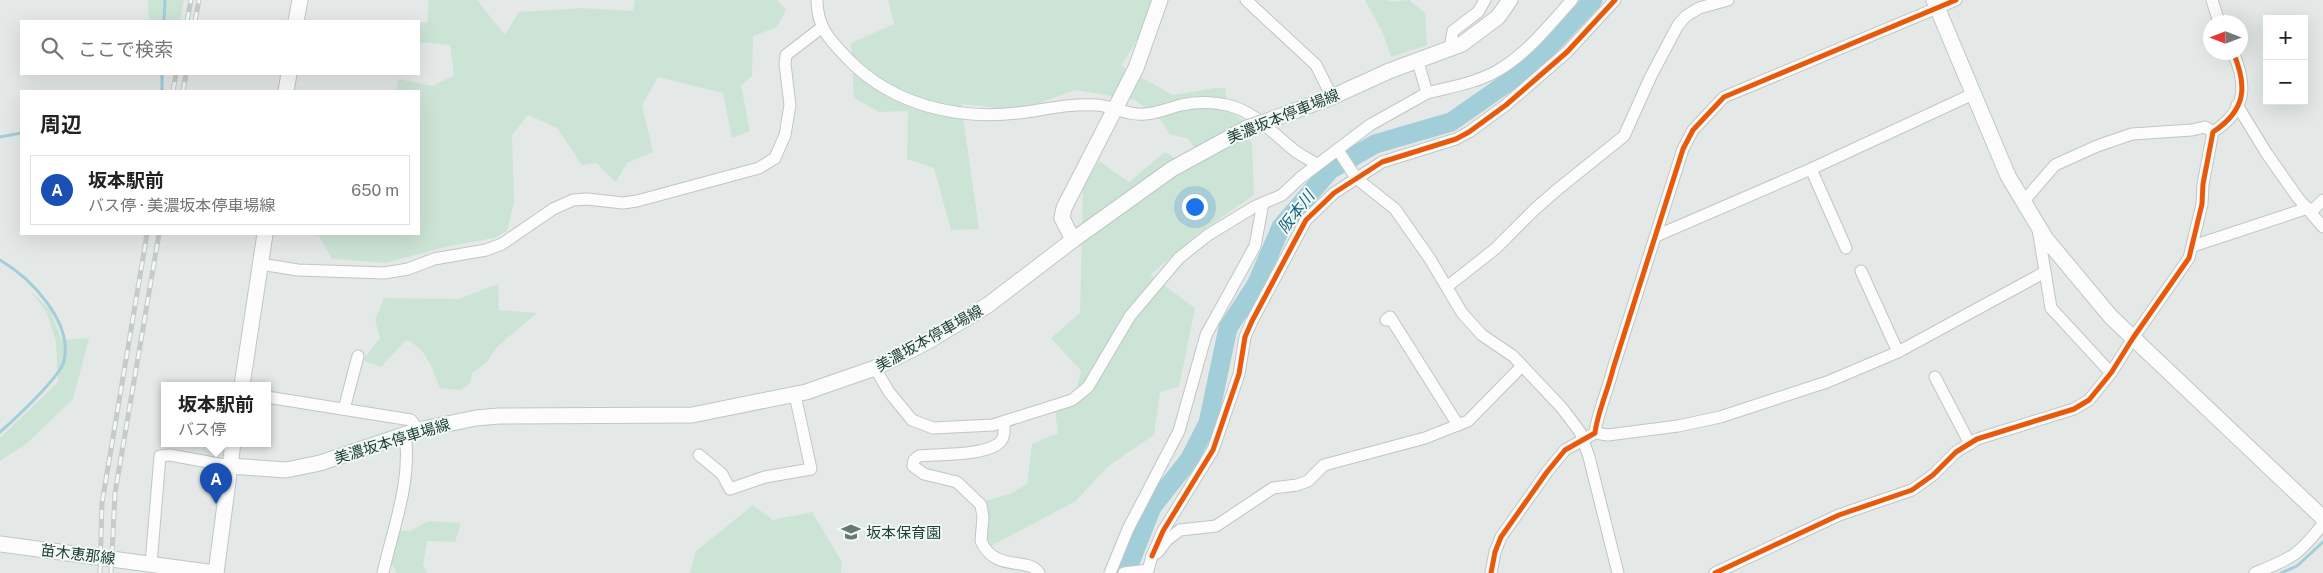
<!DOCTYPE html>
<html lang="ja">
<meta charset="utf-8">
<style>
body{margin:0;font-family:"Public Sans","Noto Sans JP",sans-serif;background:#f2f2f2;color:#222}
.controls{position:absolute;right:15px;top:15px;display:grid;overflow:hidden;border-radius:0px;box-shadow:0 5px 20px #0002}
.controls button{width:45px;height:45px;display:grid;place-items:center;padding:0;border:0;border-bottom:1px solid #e0e0e0;background:#fff;color:#222;font:25px sans-serif}
.compass{position:absolute;left:2203px;top:15px;width:45px;height:45px;border-radius:50%;background:#fff;box-shadow:0 5px 20px #0002;rotate:270deg}
.you{position:absolute;left:1194px;top:206px;width:18px;height:18px;margin:-12px;border:4px solid #fff;border-radius:50%;background:#1a73e8;box-shadow:0 0 0 8px #1a73e833}
.badge{display:grid;place-items:center;width:32px;height:32px;border-radius:50%;background:#657a75;color:#fff;font-size:16px;font-weight:700}
.pin{position:absolute;translate:-50% -41px;filter:drop-shadow(0 1px 2px #0008)}
.pin::after{content:'';position:absolute;top:26px;width:18px;height:15px;background:inherit;clip-path:polygon(0 0,100% 0,50% 100%)}
.popup{position:absolute;left:161px;top:382px;width:110px;height:65px;box-sizing:border-box;display:grid;place-content:center;border-radius:0px;background:#fff;filter:drop-shadow(0 1px 4px #0005);font-size:16px;white-space:nowrap;color:#767676}
.popup b{font-size:19px;color:#222}
.popup::after{content:'';position:absolute;left:50%;top:100%;margin-left:-10px;border:10px solid transparent;border-top-color:#fff}
.list{margin:0;padding:0;list-style:none}
h2{display:flex;justify-content:space-between;align-items:center;height:65px;margin:0;padding:0 20px;font-size:21px}
h2 small{font-size:16px;font-weight:400;color:#767676}
.list li{display:grid;grid-template-columns:32px 1fr auto;gap:15px;align-items:center;box-sizing:border-box;height:70px;margin:0 10px 10px;padding:0 10px;border:1px solid #e0e0e0;border-radius:0px}
.list b{display:block;font-size:19px;white-space:nowrap}
.list p{margin:0;font-size:16px;white-space:nowrap;color:#767676}
.list em{font-size:16px;font-style:normal;color:#767676}
.icon{flex:none;width:28px;height:28px;fill:none;stroke:currentColor;stroke-width:2;stroke-linecap:round;stroke-linejoin:round}
.map{position:relative;flex:none;width:2323px;height:573px;overflow:hidden}
.search{position:absolute;background:#fff;box-shadow:0 5px 20px #0002;left:20px;top:20px;width:400px;height:55px;display:flex;align-items:center;gap:12px;box-sizing:border-box;padding:0 18px;border-radius:0px;color:#767676;font-size:19px}
.panel{position:absolute;background:#fff;box-shadow:0 5px 20px #0002;left:20px;top:90px;width:400px;height:145px;border-radius:0px}
.map>svg:first-child{display:block}
</style>
<div class="map">
<svg width="2323" height="573" viewBox="0 0 2323 573">
<rect width="100%" height="100%" fill="#e4e9e7"/>
<g fill="#cce4d5">
<polygon points="148,0 184,0 180,21 149,21"/>
<polygon points="429,0 477,0 505,35 519,12 582,8 633,11 635,0 777,0 786,10 777,27 753,36 752,76 741,86 750,131 732,138 723,93 658,77 642,105 653,152 627,163 616,182 596,163 582,165 557,128 528,115 512,135 514,202 507,231 494,238 445,247 386,263 332,259 318,234 419,234 419,91 396,91 398,79 433,86 454,75 450,45 419,42 419,22 427,23"/>
<path d="M888,0H1151L1141,33L1121,66L1173,95L1214,88H1226L1225,108L1244,121L1252,144L1254,195L1199,233L1150,275L1195,308L1179,387L1160,392L1154,435L1107,467L1076,501L989,547C979,525 993,520 985,501L1010,494L1027,484L1032,444L1058,433L1055,409L1075,395L1081,371L1051,338L1080,313L1083,187L1099,161L1129,182L1165,152L1173,157L1181,174L1203,159L1187,138L1170,135L1161,120L1135,100L1076,90L1019,110L961,104L979,229L951,230L934,168L907,159L908,111L879,112L854,98L851,43L894,24Z"/>
<polygon points="1365,0 1388,0 1389,2 1409,0 1425,13 1427,45 1391,57 1383,33"/>
<path d="M498,284L499,310L537,313L498,346L486,363L472,373L471,382L461,390L440,388C432,368 427,349 406,340L381,367L363,360L380,338L375,320L384,298L459,299Z"/>
<polygon points="30,290 50,310 62,340 89,338 73,399 27,443 0,461 0,438 58,382 56,342 47,313"/>
<polygon points="753,505 773,520 812,512 842,562 841,573 690,573 696,551"/>
<polygon points="429,521 461,523 455,542 427,541 423,565 427,573 397,573 387,556 395,530 410,531"/>
</g>
<g fill="none" stroke-linecap="round" stroke-linejoin="round">
<g stroke="#a2ceda" stroke-width="3">
<polyline points="164,21 165,0"/>
<polyline points="162,91 162,74"/>
<polyline points="0,137 21,133"/>
<path d="M0,260C31,278 73,322 64,361C60,377 14,420 0,432"/>
<polyline points="2281,573 2297,566 2323,542"/>
</g>
<polyline stroke="#a2ceda" stroke-width="19" points="1126,573 1152,507 1189,460 1208,423 1228,328 1256,285 1281,227 1330,170 1375,144 1451,122 1530,67 1593,0"/>
<g stroke="#c1c6c4" stroke-width="13">
<g id="street">
<path d="M817,0C817,29 831,41 850,61C894,105 957,120 1018,113C1044,110 1070,103 1097,105C1113,106 1128,116 1145,114C1158,113 1169,108 1181,105C1196,102 1213,102 1227,105C1253,110 1275,135 1295,151C1303,157 1310,159 1317,165"/>
<polyline points="1246,0 1316,65 1332,97"/>
<polyline points="2212,0 2219,22"/>
<polyline points="1452,48 1451,42 1453,31 1478,12 1485,0"/>
<path d="M1427,93C1450,87 1476,83 1497,71C1527,54 1549,25 1572,0"/>
<polyline points="2237,105 2267,154 2298,198 2323,227"/>
<polyline points="1338,150 1356,178 1395,209 1430,259 1462,313 1482,335 1513,356 1562,408 1580,432 1589,457 1618,573"/>
<polyline points="1811,169 1846,248"/>
<polyline points="2023,202 2055,165 2097,146 2132,134 2192,130 2205,127 2213,132"/>
<polyline points="2311,212 2323,200"/>
<polyline points="2038,229 2051,308 2111,373"/>
<polyline points="1656,236 1811,169 1973,94"/>
<polyline points="2193,246 2308,208"/>
<polyline points="260,264 298,270 384,273 408,269 434,259 486,250 502,244 553,209 573,200 587,199 623,203 637,201 759,168 775,158 785,135 790,105 785,64 786,55 821,28"/>
<polyline points="1861,271 1898,352"/>
<polyline points="1448,286 1495,249 1535,209 1558,189 1624,136 1651,76 1678,25 1686,16 1699,8 1728,0"/>
<polyline points="1386,320 1390,317 1458,425"/>
<polyline points="875,368 889,392 912,420 933,428 993,425 1072,400 1088,387 1130,316 1179,258 1208,235 1254,207 1282,195 1300,178 1370,125 1427,93 1418,62"/>
<polyline points="1935,377 1970,444"/>
<polyline points="267,397 411,420 418,430"/>
<polyline points="344,409 358,356"/>
<path d="M1004,422C1004,429 1005,436 1001,441C989,456 938,454 919,456L914,460L913,466L924,474L957,482L981,505L983,517L981,541C995,573 1028,556 1039,573"/>
<polyline points="1595,433 1608,435 1678,426 1720,417 1827,382 1898,352 2045,272"/>
<polyline points="699,455 722,474 730,489 765,477 811,469 795,395"/>
<polyline points="1152,556 1163,531 1213,450 1239,374 1245,337 1252,321 1306,220 1334,193 1382,162 1456,139 1469,132 1506,105 1567,52 1615,0"/>
<polyline points="151,564 160,456 170,455 230,466"/>
<path d="M383,573C393,528 412,481 405,434"/>
<polyline points="1110,573 1128,529 1179,431 1206,335 1255,246 1263,203"/>
<polyline points="1124,573 1148,570 1152,556 1158,552 1167,540 1180,530 1216,526 1273,488 1297,485 1308,481 1324,465 1425,438 1468,421 1522,366"/>
<path d="M1491,573L1495,552L1501,537L1547,472L1565,450L1595,433C1597,414 1608,390 1613,369L1683,149L1693,130L1724,97L1956,0"/>
<path d="M1715,573L1839,515L1912,490L1933,475L1956,452L1977,439L2074,409L2089,400L2111,373L2133,338L2189,258L2202,204L2203,184L2213,132C2246,110 2248,87 2233,52"/>
<path d="M2255,573C2292,558 2298,556 2323,524"/>
</g>
</g>
<g stroke="#bfc7c5" stroke-width="17">
<g id="secondary">
<polyline points="1934,0 2008,176 2046,239 2111,317 2323,518"/>
<polyline points="296,21 300,0"/>
<polyline points="286,91 289,74"/>
<polyline points="1270,120 1332,97 1389,71 1462,44 1498,17 1510,0"/>
<polyline points="1073,240 1062,218 1064,208 1136,68 1160,0"/>
<polyline points="242,385 265,234"/>
<polyline points="230,466 286,470 320,463 418,430 476,418 499,416 692,415 806,392 875,368 927,342 988,305 1073,240 1172,169 1247,128"/>
<polyline points="0,544 215,573"/>
<polyline points="216,573 233,443"/>
</g>
</g>
<use href="#street" stroke="#fbfcfb" stroke-width="11"/>
<use href="#secondary" stroke="#fbfcfb" stroke-width="15"/>
<g stroke="#c6cbca" stroke-width="5">
<g id="rail">
<polyline points="187,21 191,0"/>
<polyline points="195,21 199,0"/>
<polyline points="173,91 176,74"/>
<polyline points="183,91 186,74"/>
<polyline points="100,573 102,503 147,234"/>
<polyline points="111,573 115,493 159,234"/>
</g>
</g>
<use href="#rail" stroke="#f1f9f6" stroke-width="3" stroke-dasharray="9" stroke-linecap="butt"/>
<g stroke="#bfc7c5" stroke-width="17" stroke-linecap="butt">
<polyline id="secondary-bridge" points="1247,128 1270,120"/>
</g>
<use href="#secondary-bridge" stroke="#fbfcfb" stroke-width="15"/>
<g stroke="#f1f9f6" stroke-width="8">
<g id="cycleway">
<polyline points="1152,556 1163,531 1213,450 1239,374 1245,337 1252,321 1306,220 1334,193 1382,162 1456,139 1469,132 1506,105 1567,52 1615,0"/>
<path d="M1491,573L1495,552L1501,537L1547,472L1565,450L1595,433C1597,414 1608,390 1613,369L1683,149L1693,130L1724,97L1956,0"/>
<path d="M1715,573L1839,515L1912,490L1933,475L1956,452L1977,439L2074,409L2089,400L2111,373L2133,338L2189,258L2202,204L2203,184L2213,132C2246,110 2248,87 2233,52"/>
</g>
</g>
<use href="#cycleway" stroke="#e8590c" stroke-width="5"/>
</g>
<defs>
<g id="school-bare" transform="scale(1.5)"><path d="M0-5L7-2L0 1L-7-2ZM-4 1L0 2.5L4 1V4Q0 6-4 4Z" fill="#657a75" stroke="#f1f9f6" stroke-width="2.5" paint-order="stroke"/></g>
</defs>
<g fill-rule="evenodd">
<use href="#school-bare" x="851" y="532"/>
</g>
<g text-anchor="middle" dominant-baseline="central" stroke-width="4" stroke-linejoin="round" paint-order="stroke">
<g font-size="15" fill="#203e38" stroke="#f1f9f6">
<text transform="translate(1283 116) rotate(-22)">美濃坂本停車場線</text>
<text transform="translate(929 338) rotate(-29)">美濃坂本停車場線</text>
<text transform="translate(392 441) rotate(-17)">美濃坂本停車場線</text>
<text transform="translate(78 554) rotate(7)">苗木恵那線</text>
</g>
<g font-size="15" fill="#203e38" stroke="#f1f9f6" text-anchor="start">
<text x="866" y="532">坂本保育園</text>
</g>
<g font-size="16" font-style="italic" fill="#16637d" stroke="#f1f9f6">
<text transform="translate(1296 212) rotate(-52)">阪本川</text>
</g>
</g>
</svg>
<div class="controls">
<button>+</button>
<button>−</button>
</div>
<svg class="compass" viewBox="-18 -18 36 36"><path d="M0-13l5 13h-10z" fill="#e53935"/><path d="M0 13l5-13h-10z" fill="#767676"/></svg>
<div class="you"></div>
<div class="pin badge" style="left:216px;top:504px;background:#1a4fb4">A</div>
<div class="popup"><b>坂本駅前</b>バス停</div>
<div class="search"><svg class="icon" aria-label="search" viewBox="0 0 24 24"><circle cx="10" cy="10" r="6"/><path d="M15 15l6 6"/></svg>ここで検索</div>
<section class="panel">
<h2>周辺<small></small></h2>
<ul class="list">
<li><span class="badge" style="background:#1a4fb4">A</span><div><b>坂本駅前</b><p>バス停 · 美濃坂本停車場線</p></div><em>650 m</em></li>
</ul>
</section>
</div>
